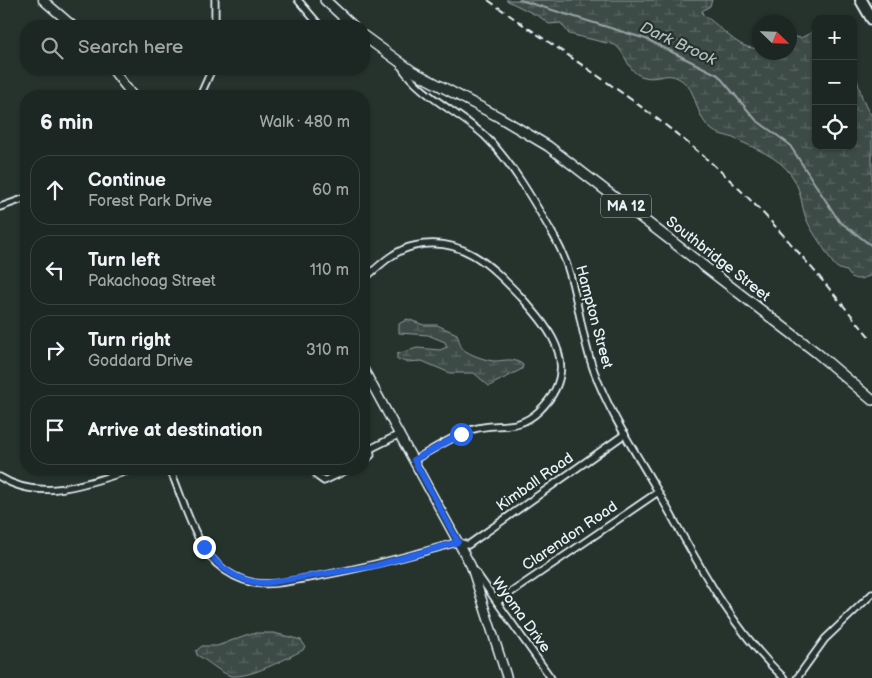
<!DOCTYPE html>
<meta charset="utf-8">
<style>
body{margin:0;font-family:"Balsamiq Sans",sans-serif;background:#252e2a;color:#f1f3f6}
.controls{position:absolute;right:15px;top:15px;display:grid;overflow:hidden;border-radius:10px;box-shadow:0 1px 4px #0004}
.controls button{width:45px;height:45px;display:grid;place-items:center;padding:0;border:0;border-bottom:1px solid #3a4340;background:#1c2622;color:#f1f3f6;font:25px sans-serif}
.compass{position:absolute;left:752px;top:15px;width:45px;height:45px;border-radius:50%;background:#1c2622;box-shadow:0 1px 4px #0004;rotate:113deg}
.stop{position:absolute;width:15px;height:15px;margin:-11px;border:4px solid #2563eb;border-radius:50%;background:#fff}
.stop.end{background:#2563eb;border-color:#fff;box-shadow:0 1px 5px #0008}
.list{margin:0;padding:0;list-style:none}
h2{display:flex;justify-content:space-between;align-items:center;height:65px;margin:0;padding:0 20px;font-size:21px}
h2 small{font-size:16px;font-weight:400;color:#a0a5a5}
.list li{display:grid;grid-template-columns:32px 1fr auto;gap:15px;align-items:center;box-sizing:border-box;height:70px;margin:0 10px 10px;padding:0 10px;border:1px solid #3a4340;border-radius:20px}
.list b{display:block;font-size:19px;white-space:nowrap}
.list p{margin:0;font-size:16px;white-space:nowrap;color:#a0a5a5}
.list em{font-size:16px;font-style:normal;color:#a0a5a5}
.icon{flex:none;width:28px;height:28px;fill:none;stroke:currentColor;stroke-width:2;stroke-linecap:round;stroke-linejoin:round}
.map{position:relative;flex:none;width:872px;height:678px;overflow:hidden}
.search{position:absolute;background:#1c2622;box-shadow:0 1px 4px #0004;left:20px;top:20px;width:350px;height:55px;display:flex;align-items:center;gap:12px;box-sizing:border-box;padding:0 18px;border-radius:20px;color:#a0a5a5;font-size:19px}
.panel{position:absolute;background:#1c2622;box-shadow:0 1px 4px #0004;left:20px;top:90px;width:350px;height:385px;border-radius:20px}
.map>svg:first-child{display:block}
</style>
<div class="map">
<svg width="872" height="678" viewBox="0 0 872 678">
<defs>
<pattern id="wetland-marsh" width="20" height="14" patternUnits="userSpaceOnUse" patternTransform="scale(1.25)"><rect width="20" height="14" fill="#3e4b47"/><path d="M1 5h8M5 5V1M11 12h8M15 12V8" fill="none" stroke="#5a6562"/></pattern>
</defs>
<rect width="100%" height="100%" fill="#26332d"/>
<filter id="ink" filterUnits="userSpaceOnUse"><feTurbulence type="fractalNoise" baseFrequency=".02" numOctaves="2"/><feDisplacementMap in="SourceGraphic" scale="10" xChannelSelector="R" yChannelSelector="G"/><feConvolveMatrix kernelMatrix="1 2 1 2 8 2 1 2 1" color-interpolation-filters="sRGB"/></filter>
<g filter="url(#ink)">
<g fill="url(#wetland-marsh)" stroke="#939ea0">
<path d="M506,0H712L710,6L702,11L703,15C722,26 738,51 759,48L760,52H790V36L801,38L816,30V146H853V67C860,84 860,102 872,116V275C862,279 853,283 847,271C833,269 833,262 826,252C818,239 808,227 804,212C801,200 800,188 792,176C780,157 754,148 733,138C726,135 718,135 712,130C696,118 697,95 687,85C668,66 661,83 641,76C627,71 626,52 615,45L569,34L561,23L549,24L540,17Z"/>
<path d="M407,319L424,325H437L457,334C459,338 459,345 463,349C468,354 489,362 497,361C507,360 515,358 523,365L522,369L489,386L474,373H450L422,361L406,362L397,359V354L417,348L440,350L447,347L445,342L428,335L399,333V324Z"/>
<path d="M252,633H274L301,640L305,646L303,650C285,659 251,678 231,676C219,672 208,661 197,655L196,651L202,646H217Z"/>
</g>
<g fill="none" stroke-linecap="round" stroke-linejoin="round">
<polyline stroke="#98a3a5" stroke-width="2" points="520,0 646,39 718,75 756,120 789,144 839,221 872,246"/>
<g stroke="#e8f1f8" stroke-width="9">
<g id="street">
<polyline points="215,0 215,26"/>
<polyline points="298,0 320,26"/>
<path d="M401,66C418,94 460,113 485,136C512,162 536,205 555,238C578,279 578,328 594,371C609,412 634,450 656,488C694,555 728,625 784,678"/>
<polyline points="200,96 212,69"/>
<polyline points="0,207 26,198"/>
<path d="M364,279C379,266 394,250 414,246C462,235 491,266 521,297C553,332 582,369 539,411C516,433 496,421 471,430C451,437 432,450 414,460"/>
<polyline points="364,446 370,449"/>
<polyline points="370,449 400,434"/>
<polyline points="364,461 371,455 370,449"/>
<path d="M170,469C183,499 193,540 217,564C227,573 240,580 254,583C274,586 295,580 314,577C363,568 410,556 458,542L468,545L625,434"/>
<polyline points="317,469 317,476 324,481 349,469"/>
<path d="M0,477C43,504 90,481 135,469"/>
<polyline points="475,571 551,678"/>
<polyline points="497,602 658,492"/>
<polyline points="797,678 825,639 872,594"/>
</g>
</g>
<g stroke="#e8f1f8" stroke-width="11">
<g id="secondary">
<polyline points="43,0 73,26"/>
<polyline points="112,69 133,96"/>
<polyline points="364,370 471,566 507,678"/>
</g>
</g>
<g stroke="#e8f1f8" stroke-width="12">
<g id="primary">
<polyline points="325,0 353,26"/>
<polyline points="364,36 412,71 499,117 548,146 817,353 872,400"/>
</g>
</g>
<g stroke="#e8f1f8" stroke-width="14">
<polyline id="highway" points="861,0 872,19"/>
</g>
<use href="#street" stroke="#26332d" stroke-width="5.5"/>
<use href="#secondary" stroke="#26332d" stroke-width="8"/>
<use href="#primary" stroke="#26332d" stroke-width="9"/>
<use href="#highway" stroke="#26332d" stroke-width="10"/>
<path stroke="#e8f1f8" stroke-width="2" stroke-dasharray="8 4" stroke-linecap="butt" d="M488,0C561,52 642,102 709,161C770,214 820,278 872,340"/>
</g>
</g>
<g fill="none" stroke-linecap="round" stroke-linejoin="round" filter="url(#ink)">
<path stroke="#2563eb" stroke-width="6" d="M204,547C220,569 239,583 267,583L374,566L458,542L414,460L461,434"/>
</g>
<g text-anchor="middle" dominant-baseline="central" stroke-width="4.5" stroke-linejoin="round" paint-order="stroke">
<rect fill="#26332d" stroke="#aeb8bb" stroke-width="1" x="601" y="194.5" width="50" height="23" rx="4"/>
<g font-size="14" font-weight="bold" fill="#e8f1f8">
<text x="626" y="206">MA 12</text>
</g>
<g font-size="15" fill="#e8f1f8" stroke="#26332d">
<text transform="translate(718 259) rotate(38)">Southbridge Street</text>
<text transform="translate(594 317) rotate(75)">Hampton Street</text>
<text transform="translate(535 482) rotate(-35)">Kimball Road</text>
<text transform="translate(570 536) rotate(-34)">Clarendon Road</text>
<text transform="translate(521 615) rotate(54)">Wyoma Drive</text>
</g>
<g font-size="16" font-style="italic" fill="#b3bdc0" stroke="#26332d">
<text transform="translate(678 44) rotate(25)">Dark Brook</text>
</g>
</g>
</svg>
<div class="controls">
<button>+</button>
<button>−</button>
<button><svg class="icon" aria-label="locate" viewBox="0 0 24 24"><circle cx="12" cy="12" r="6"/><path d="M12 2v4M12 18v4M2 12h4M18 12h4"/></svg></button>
</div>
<svg class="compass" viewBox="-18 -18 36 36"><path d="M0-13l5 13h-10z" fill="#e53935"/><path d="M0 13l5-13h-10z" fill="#a0a5a5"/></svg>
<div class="stop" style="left:461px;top:434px"></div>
<div class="stop end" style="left:204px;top:547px"></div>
<div class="search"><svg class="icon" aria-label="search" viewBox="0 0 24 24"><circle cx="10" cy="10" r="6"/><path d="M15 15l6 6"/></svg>Search here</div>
<section class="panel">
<h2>6 min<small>Walk · 480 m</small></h2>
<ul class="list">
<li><svg class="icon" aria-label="ahead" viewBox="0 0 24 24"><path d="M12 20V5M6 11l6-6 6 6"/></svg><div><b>Continue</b><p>Forest Park Drive</p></div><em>60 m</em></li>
<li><svg class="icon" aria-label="left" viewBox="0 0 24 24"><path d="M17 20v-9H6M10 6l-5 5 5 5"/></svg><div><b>Turn left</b><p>Pakachoag Street</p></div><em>110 m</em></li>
<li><svg class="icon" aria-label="right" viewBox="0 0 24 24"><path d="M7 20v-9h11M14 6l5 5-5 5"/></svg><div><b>Turn right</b><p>Goddard Drive</p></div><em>310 m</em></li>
<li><svg class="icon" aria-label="arrive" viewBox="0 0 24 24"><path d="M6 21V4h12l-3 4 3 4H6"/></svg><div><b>Arrive at destination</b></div></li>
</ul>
</section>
</div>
